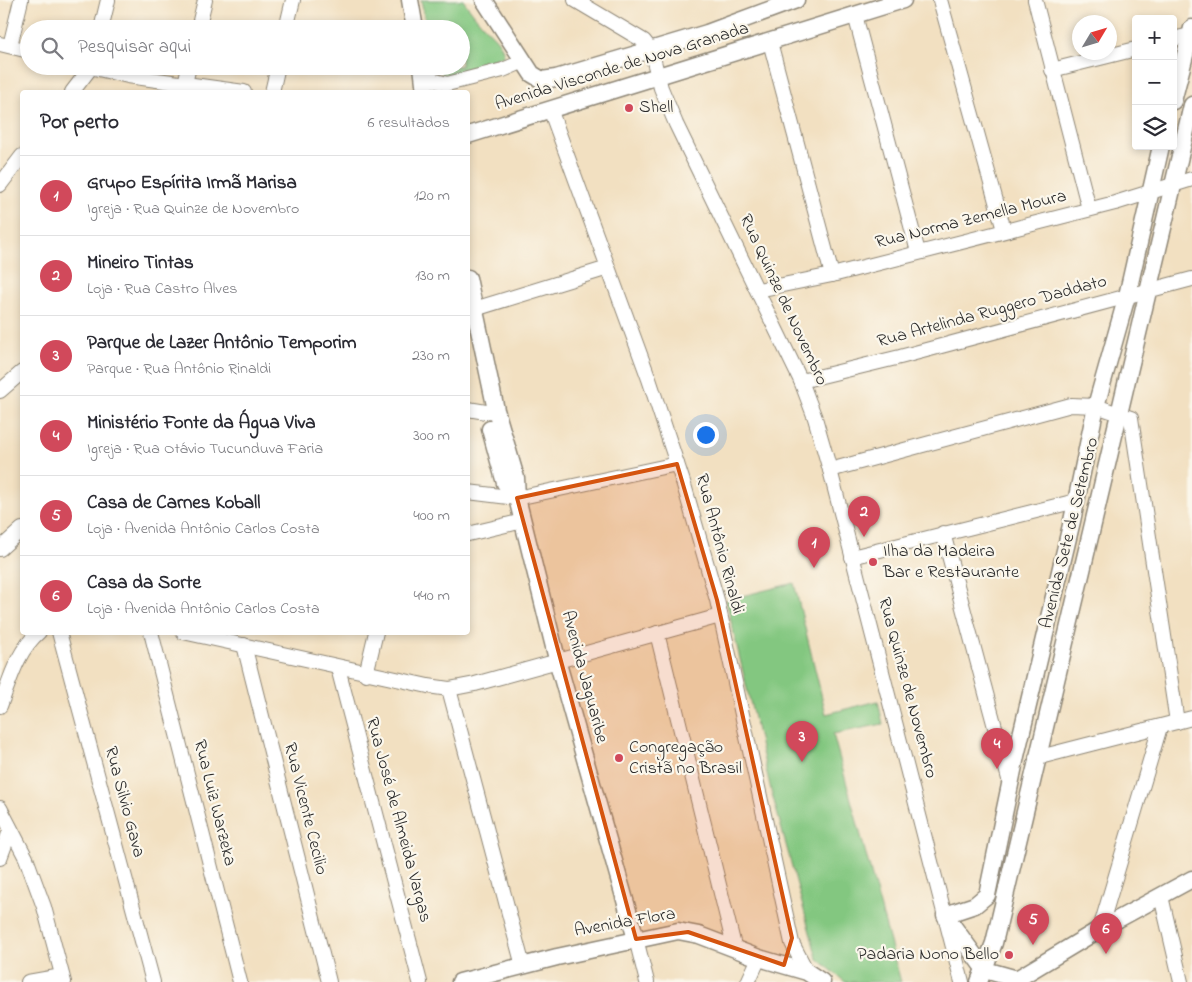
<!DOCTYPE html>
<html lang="pt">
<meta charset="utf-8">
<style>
body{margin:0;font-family:"Indie Flower",sans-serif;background:#f7f7f7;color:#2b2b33}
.controls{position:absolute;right:15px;top:15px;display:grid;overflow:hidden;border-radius:5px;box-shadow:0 2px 8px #0003}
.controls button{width:45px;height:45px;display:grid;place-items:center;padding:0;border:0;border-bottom:1px solid #e1e1e2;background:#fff;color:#2b2b33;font:25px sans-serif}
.compass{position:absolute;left:1072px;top:15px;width:45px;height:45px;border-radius:50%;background:#fff;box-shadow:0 2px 8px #0003;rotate:52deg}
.you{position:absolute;left:705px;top:434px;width:18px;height:18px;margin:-12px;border:4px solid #fff;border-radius:50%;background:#1a73e8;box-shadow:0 0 0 8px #1a73e833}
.badge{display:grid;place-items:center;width:32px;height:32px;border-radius:50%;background:#d1495b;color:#fff;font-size:16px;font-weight:700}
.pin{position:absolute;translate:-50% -41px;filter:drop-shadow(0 1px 2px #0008)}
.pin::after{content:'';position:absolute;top:26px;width:18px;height:15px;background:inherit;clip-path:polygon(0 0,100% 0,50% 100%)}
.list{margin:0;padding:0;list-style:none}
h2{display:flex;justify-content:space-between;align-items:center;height:65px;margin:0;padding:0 20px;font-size:21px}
h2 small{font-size:16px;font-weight:400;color:#7c7c81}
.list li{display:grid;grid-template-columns:32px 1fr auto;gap:15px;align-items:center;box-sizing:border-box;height:80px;padding:0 20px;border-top:1px solid #e1e1e2}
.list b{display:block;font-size:19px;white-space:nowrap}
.list p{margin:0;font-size:16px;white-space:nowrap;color:#7c7c81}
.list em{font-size:16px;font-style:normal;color:#7c7c81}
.icon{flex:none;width:28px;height:28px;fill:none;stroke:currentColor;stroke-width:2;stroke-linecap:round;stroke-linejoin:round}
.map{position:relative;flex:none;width:1192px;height:982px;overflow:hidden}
.search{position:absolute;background:#fff;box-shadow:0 2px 8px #0003;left:20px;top:20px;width:450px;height:55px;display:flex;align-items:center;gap:12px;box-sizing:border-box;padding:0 18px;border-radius:28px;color:#7c7c81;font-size:19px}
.panel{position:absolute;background:#fff;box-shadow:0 2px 8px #0003;left:20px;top:90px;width:450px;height:545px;border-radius:5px}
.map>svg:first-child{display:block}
</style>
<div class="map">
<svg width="1192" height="982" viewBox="0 0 1192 982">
<rect width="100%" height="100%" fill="#fbf7ec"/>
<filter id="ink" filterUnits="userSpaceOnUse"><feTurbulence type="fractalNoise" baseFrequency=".02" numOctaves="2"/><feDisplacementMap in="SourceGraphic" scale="10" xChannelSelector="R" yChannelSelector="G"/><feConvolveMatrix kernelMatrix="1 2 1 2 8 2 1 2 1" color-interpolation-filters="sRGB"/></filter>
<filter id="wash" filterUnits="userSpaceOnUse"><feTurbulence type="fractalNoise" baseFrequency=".0096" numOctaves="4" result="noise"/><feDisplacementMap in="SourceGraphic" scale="20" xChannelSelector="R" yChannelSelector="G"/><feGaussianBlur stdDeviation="1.12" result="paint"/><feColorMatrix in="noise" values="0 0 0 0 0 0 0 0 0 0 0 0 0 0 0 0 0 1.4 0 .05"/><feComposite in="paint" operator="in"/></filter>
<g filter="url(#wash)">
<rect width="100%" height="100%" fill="#f2e0c1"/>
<g fill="#83c780" stroke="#577956">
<path d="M421,0H463C469,8 475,16 481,23C491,35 502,40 504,56L445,77L435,66H461V29H427Z"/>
<polygon points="794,583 826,714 878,701 883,724 833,734 901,982 845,982 817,958 771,790 726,600"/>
</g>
</g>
<g filter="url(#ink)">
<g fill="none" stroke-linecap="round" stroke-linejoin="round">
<g stroke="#8e8676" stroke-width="16">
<g id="minor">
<polyline points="575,0 644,41 651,50 661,88 676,124 801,381 815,418 830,470 962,982"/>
<polyline points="940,0 1004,230"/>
<polyline points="1035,0 1089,209"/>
<polyline points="855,15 918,252"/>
<polyline points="101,29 108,0"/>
<polyline points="198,29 205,0"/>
<polyline points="286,29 293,0"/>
<polyline points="1173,39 1190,35"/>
<polyline points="770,42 832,275"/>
<polyline points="0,44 29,51"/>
<polyline points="10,46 21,0"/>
<polyline points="86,66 128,76 244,92"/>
<polyline points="425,66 432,80 447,84 503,70 524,61"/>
<polyline points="1052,70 1136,49"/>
<polyline points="185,84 189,66"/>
<polyline points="72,92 92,66"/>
<polyline points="272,92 278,66"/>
<polyline points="550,109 649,379 684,485 717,600 792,943 807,972"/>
<polyline points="0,185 22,156"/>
<polyline points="758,290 832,275 1115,203 1192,179"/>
<polyline points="468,311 608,268"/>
<polyline points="801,381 900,357 1192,279"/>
<polyline points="0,391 22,372"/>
<polyline points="468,409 486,412 496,410"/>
<polyline points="830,470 1071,405 1096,406 1131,418 1177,722"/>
<polyline points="468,492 517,498 677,464"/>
<polyline points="943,533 1010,783"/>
<polyline points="468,534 523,521"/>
<polyline points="0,549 22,529"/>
<polyline points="852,557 1076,501"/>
<polyline points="59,632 153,982"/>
<polyline points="151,632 240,982"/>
<polyline points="183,632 428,686 449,689 475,684 720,616"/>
<polyline points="657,633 734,946"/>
<polyline points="244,645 329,982"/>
<polyline points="338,668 420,982"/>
<polyline points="366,674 376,632"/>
<polyline points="449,689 523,966"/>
<path d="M0,706C10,680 17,651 39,632"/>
<polyline points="1036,758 1192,718"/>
<polyline points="0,808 26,858 44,907 64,982"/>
<polyline points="0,858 10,831"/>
<polyline points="1161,896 1181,982"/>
<polyline points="1100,929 1160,727"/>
<polyline points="636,939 647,982"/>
<polyline points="28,982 62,976"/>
<polyline points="748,982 759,958"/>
</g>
</g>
<g stroke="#8e8676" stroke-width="19">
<g id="major">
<polyline points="410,0 415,29"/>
<polyline points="484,0 532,74 542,80 556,78 707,33 796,0"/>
<polyline points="422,66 425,92"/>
<polyline points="1173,101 1192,28"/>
<polyline points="468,135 903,0"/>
<polyline points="468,278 496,410 516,478 517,498 559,667 636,939"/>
<polyline points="490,429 505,483 517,498"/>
<polyline points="1017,979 985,970 945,915 975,905 987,895 1016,756 1072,521 1096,406 1127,296 1161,146"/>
<polyline points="460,982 557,957 678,931 699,935 759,958 807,972 822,982"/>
<polyline points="979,982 994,943 1192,105"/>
<polyline points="1012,982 1100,929 1192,879"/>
</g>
</g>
<use href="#minor" stroke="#fff" stroke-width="14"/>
<use href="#major" stroke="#fff" stroke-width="16"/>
</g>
</g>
<path fill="#d5540f" fill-opacity="0.2" stroke="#d5540f" stroke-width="4" stroke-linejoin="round" d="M677,464L717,600L792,938L784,965L688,932L636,939L517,498Z"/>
<g fill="#d1495b" stroke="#fbf7ec" stroke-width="2">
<circle cx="629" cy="108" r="5"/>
<circle cx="873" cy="562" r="5"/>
<circle cx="619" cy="758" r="5"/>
<circle cx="1009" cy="955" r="5"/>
</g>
<g text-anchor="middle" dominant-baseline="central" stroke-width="4.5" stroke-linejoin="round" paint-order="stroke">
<g font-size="18" fill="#2b2b2b" stroke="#fbf7ec">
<text transform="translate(622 67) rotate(-17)">Avenida Visconde de Nova Granada</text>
<text transform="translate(971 220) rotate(-14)">Rua Norma Zemella Moura</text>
<text transform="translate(783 300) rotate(65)">Rua Quinze de Novembro</text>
<text transform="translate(992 312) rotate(-15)">Rua Artelinda Ruggero Daddato</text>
<text transform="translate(1070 533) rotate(-76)">Avenida Sete de Setembro</text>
<text transform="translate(719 544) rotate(75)">Rua Antônio Rinaldi</text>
<text transform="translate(584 677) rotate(75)">Avenida Jaguaribe</text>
<text transform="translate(907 688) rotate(75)">Rua Quinze de Novembro</text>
<text transform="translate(124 802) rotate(75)">Rua Silvio Gava</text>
<text transform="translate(214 803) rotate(76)">Rua Luiz Warzeka</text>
<text transform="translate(305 809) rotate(76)">Rua Vicente Cecilio</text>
<text transform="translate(398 820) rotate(75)">Rua José de Almeida Vargas</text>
<text transform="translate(625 923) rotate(-10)">Avenida Flora</text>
</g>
<g font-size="18" fill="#2b2b2b" stroke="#fbf7ec" text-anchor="start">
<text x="639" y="108">Shell</text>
<text x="883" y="552">Ilha da Madeira<tspan x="883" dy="21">Bar e Restaurante</tspan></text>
<text x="629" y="748">Congregação<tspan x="629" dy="21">Cristã no Brasil</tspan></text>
<text x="999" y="955" text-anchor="end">Padaria Nono Bello</text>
</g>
</g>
</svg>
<div class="controls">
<button>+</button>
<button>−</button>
<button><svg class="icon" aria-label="layers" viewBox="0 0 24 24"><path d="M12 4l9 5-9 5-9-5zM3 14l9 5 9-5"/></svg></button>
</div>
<svg class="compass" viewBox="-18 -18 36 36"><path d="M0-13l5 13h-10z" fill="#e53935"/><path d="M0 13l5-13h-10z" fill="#7c7c81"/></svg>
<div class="you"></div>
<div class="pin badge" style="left:814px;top:568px">1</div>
<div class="pin badge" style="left:864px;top:537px">2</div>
<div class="pin badge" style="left:802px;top:762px">3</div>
<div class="pin badge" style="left:997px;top:769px">4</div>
<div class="pin badge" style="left:1033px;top:945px">5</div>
<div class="pin badge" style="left:1106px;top:954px">6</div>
<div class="search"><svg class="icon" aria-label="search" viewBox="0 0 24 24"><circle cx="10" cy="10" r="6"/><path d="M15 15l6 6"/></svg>Pesquisar aqui</div>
<section class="panel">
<h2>Por perto<small>6 resultados</small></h2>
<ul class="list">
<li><span class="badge">1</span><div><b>Grupo Espírita Irmã Marisa</b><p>Igreja · Rua Quinze de Novembro</p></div><em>120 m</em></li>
<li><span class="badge">2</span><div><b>Mineiro Tintas</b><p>Loja · Rua Castro Alves</p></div><em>130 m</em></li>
<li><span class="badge">3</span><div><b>Parque de Lazer Antônio Temporim</b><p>Parque · Rua Antônio Rinaldi</p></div><em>230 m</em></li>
<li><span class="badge">4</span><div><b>Ministério Fonte da Água Viva</b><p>Igreja · Rua Otávio Tucunduva Faria</p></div><em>300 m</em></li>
<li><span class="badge">5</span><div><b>Casa de Carnes Koball</b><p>Loja · Avenida Antônio Carlos Costa</p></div><em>400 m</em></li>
<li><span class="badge">6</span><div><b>Casa da Sorte</b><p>Loja · Avenida Antônio Carlos Costa</p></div><em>440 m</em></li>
</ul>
</section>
</div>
